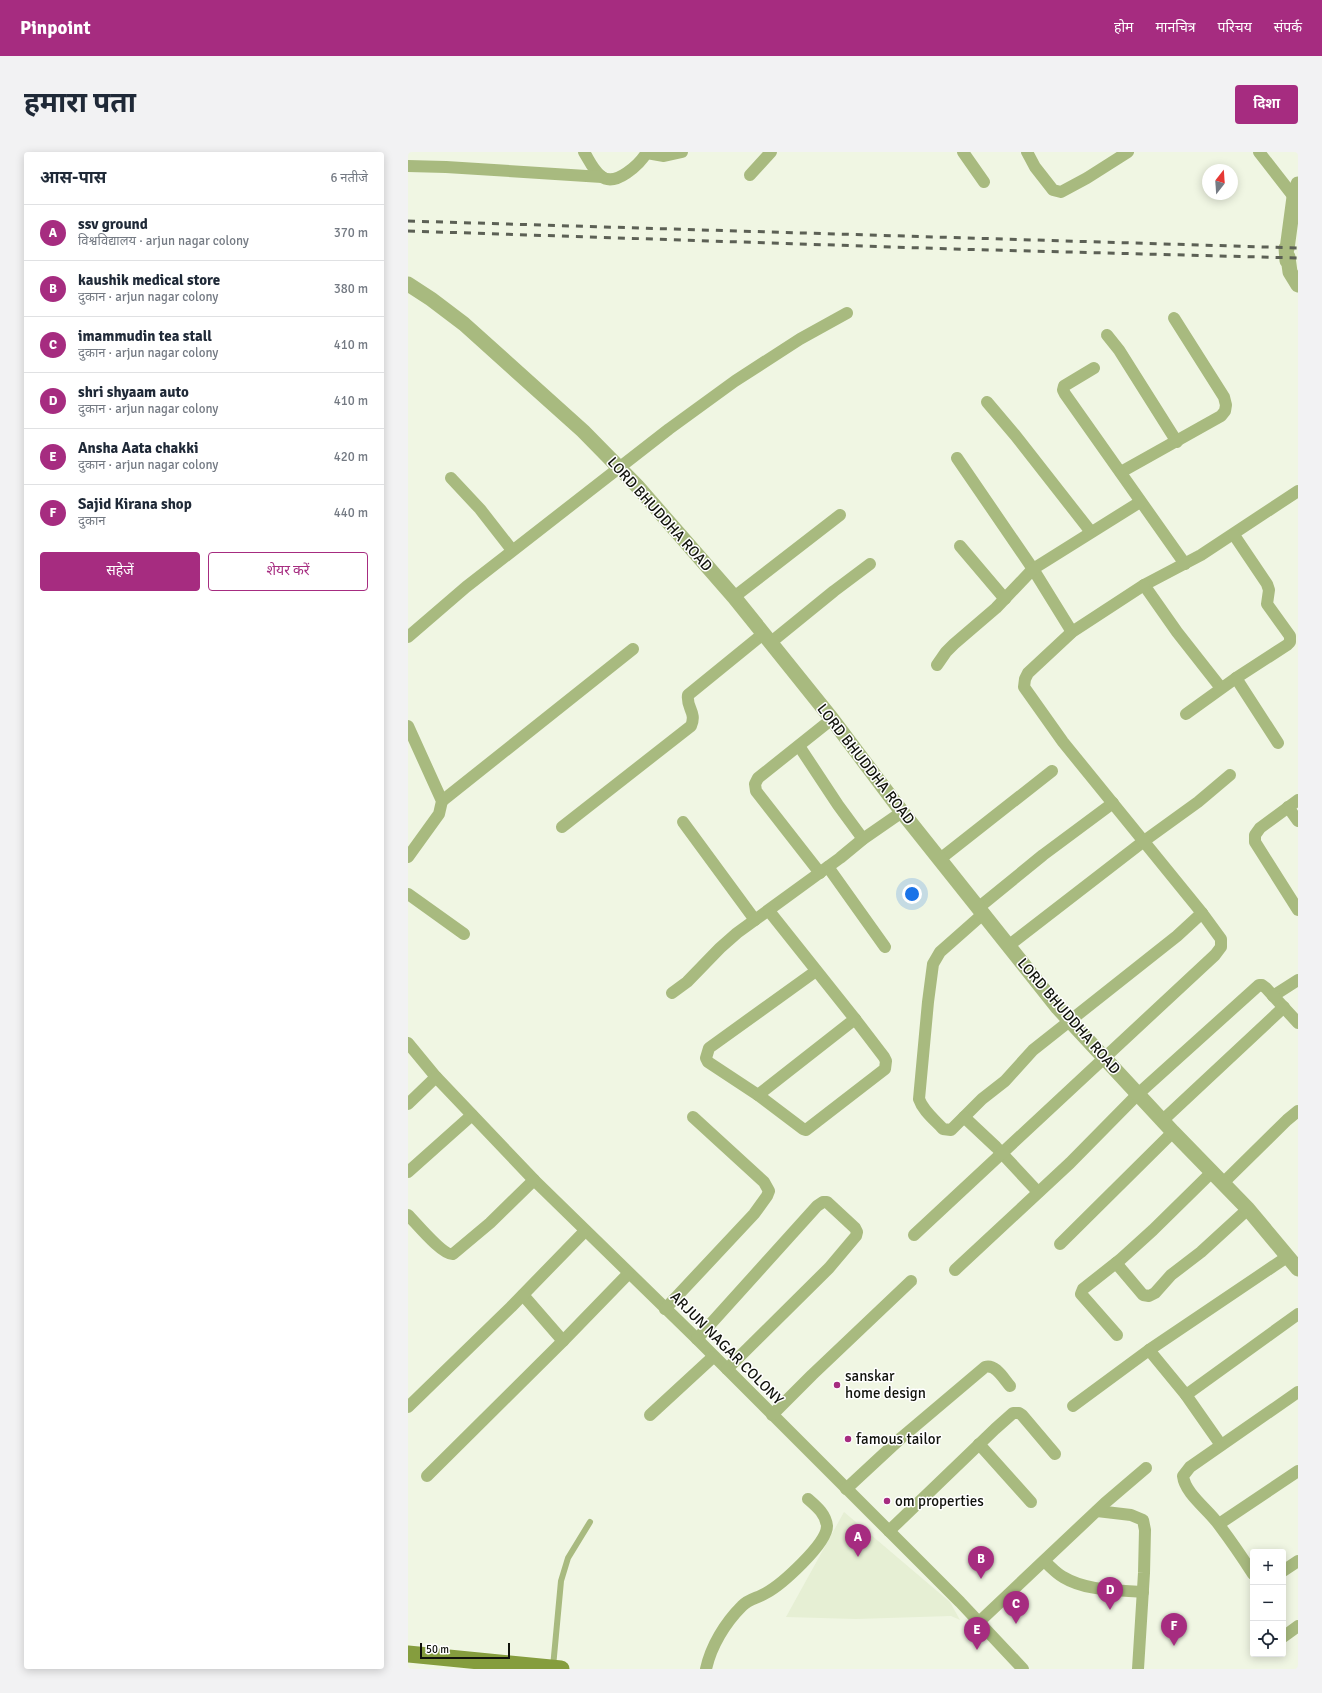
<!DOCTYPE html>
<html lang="hi">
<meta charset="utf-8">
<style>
body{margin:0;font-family:Signika,"Noto Sans Devanagari",sans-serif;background:#f2f2f3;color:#1f2937}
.controls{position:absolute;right:12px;bottom:12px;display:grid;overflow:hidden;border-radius:4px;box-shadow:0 2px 10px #0003}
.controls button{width:36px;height:36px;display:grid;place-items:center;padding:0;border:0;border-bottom:1px solid #e0e1e3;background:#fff;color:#1f2937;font:20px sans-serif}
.compass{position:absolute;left:794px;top:12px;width:36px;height:36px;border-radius:50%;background:#fff;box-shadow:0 2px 10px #0003;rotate:17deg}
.scale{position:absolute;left:12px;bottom:10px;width:90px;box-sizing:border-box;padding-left:4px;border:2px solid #11130c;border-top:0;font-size:11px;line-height:14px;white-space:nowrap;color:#11130c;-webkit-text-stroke:3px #fff;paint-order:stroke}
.you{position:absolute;left:504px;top:742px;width:14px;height:14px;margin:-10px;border:3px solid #fff;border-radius:50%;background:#1a73e8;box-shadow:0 0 0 6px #1a73e833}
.badge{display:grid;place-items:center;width:26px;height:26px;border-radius:50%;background:#a62c80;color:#fff;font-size:13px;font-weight:700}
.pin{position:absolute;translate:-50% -33px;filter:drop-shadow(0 1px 2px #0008)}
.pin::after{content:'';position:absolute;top:21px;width:14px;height:12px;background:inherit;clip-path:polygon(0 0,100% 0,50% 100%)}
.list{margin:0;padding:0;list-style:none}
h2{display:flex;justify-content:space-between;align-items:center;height:52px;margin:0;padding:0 16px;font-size:17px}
h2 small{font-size:13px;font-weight:400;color:#747a83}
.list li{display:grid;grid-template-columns:26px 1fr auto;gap:12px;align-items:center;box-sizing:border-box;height:56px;padding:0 16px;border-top:1px solid #e0e1e3}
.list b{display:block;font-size:15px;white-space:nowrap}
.list p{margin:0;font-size:13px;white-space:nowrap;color:#747a83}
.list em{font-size:13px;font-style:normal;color:#747a83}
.actions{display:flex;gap:8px;padding:12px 16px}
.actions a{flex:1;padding:9px 0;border:1px solid #a62c80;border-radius:4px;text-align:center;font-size:14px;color:#a62c80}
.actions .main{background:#a62c80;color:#fff}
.icon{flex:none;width:22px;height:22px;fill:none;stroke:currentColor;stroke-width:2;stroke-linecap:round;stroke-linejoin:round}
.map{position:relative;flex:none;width:890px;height:1517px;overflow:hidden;border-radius:4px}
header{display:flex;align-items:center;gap:24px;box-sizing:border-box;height:56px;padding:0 20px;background:#a62c80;color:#fff}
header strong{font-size:19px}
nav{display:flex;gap:22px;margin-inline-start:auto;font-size:14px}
.intro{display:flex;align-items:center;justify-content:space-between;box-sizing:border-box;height:96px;padding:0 24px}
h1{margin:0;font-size:28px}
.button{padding:10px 18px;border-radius:4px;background:#a62c80;color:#fff;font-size:14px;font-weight:700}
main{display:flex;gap:24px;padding:0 24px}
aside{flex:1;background:#fff;border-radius:4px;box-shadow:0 2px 10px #0003}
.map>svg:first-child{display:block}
</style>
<header>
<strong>Pinpoint</strong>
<nav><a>होम</a><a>मानचित्र</a><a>परिचय</a><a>संपर्क</a></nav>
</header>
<div class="intro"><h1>हमारा पता</h1><a class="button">दिशा</a></div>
<main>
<aside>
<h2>आस-पास<small>6 नतीजे</small></h2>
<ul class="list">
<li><span class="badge">A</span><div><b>ssv ground</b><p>विश्वविद्यालय · arjun nagar colony</p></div><em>370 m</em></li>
<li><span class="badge">B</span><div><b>kaushik medical store</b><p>दुकान · arjun nagar colony</p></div><em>380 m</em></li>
<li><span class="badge">C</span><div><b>imammudin tea stall</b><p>दुकान · arjun nagar colony</p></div><em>410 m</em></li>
<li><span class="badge">D</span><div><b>shri shyaam auto</b><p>दुकान · arjun nagar colony</p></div><em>410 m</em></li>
<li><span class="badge">E</span><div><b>Ansha Aata chakki</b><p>दुकान · arjun nagar colony</p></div><em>420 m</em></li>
<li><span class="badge">F</span><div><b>Sajid Kirana shop</b><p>दुकान</p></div><em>440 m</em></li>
</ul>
<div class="actions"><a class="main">सहेजें</a><a>शेयर करें</a></div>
</aside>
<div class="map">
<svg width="890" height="1517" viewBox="0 0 890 1517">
<rect width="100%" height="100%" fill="#f0f6e3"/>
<polygon fill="#e6efd4" points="436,1360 542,1450 552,1468 543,1464 448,1467 378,1465"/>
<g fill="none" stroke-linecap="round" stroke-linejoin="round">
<polyline stroke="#a8ba7f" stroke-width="6" points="145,1515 153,1429 160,1406 182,1370"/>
<g stroke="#a8ba7f" stroke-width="12">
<path d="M176,0C181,8 185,18 193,24C207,36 232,12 239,0"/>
<polyline points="555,0 576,30"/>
<polyline points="619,0 627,15 645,38 653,40 679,26 720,0"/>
<polyline points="851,0 886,45 890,46"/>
<polyline points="239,1 256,4 274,0"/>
<polyline points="0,14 38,15 194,25"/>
<polyline points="342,23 363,0"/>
<polyline points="699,183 711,198 769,290"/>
<polyline points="686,216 656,234 655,238 657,242 777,412"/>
<polyline points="579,250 607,283 683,380"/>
<polyline points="549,306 625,417 664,480"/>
<polyline points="713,320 813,264 817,259 818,253 816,245 766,166"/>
<polyline points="43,326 72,357 104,398"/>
<polyline points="552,394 597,447"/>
<polyline points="326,445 432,363"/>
<polyline points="0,485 58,435 261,277 327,229 392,187 439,161"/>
<polyline points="362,491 426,439 462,412"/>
<polyline points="529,513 538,500 546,492 588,456 625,417 732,350"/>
<polyline points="828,526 870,591"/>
<polyline points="813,536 769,480 736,433 793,403 890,339"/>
<polyline points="778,562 828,526 879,493 882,490 882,484 859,452 861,438 859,432 826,383"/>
<polyline points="0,574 34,649 31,662 0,705"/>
<polyline points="391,594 430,653 455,687"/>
<polyline points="890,648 852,676 847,683 847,690 890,758"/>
<polyline points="34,649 225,497"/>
<polyline points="880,655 890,669"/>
<polyline points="275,670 347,768"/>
<path d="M154,675L283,574C289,560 278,556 280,543L355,482"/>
<polyline points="532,707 644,619"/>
<polyline points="420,715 477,795"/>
<polyline points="412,721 348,639 347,632 350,626 424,567"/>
<polyline points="0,742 56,782"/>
<polyline points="570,756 635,703 705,651"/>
<path d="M575,762L532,800L525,812L520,850L511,947C515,959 527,968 535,977L543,978L574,947L597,929L625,898L769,784L794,761"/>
<polyline points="600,794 736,689 790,650 822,623"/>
<polyline points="408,819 301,896 298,906 300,910 350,943 395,977 398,978 477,917 478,909 476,905 447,867"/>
<polyline points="264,841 279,830 312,796 329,781 432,706 455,687 494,660"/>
<polyline points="865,844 890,828"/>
<polyline points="0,891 28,925"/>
<polyline points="350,943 447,867 361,759"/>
<polyline points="0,952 28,925 126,1028 289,1187 552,1450 615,1517"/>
<polyline points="556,965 588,995 630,1040"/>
<polyline points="755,968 876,855"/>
<polyline points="0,1020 64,963"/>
<polyline points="815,1031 879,968 890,959"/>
<path d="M0,1063C8,1071 35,1104 45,1102L82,1071L126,1028"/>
<polyline points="506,1083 807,803 813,795 813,787 794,761 655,590 616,535 617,527 620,521 664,480 736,433"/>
<polyline points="652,1092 765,980"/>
<polyline points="708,1111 735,1143 741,1144 747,1141 763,1123 793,1100 840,1057"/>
<polyline points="547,1118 662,1011 730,942 851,833 854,833 858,836 890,871"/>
<polyline points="115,1143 155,1189"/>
<polyline points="257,1157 346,1062 359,1044 361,1039 356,1030 285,965"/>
<polyline points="709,1183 673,1142 675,1137 713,1107 745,1078 804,1020"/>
<polyline points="289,1187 409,1054 415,1050 419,1050 447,1076 449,1080 448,1084 421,1116 319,1217"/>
<polyline points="741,1198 879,1105"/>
<polyline points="778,1243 890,1162"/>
<polyline points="665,1254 741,1198 778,1243 813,1293"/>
<polyline points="0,1255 103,1155 177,1079"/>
<polyline points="242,1263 305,1205"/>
<polyline points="364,1263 404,1223 503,1129"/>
<polyline points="571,1292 623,1350"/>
<polyline points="19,1324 155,1189 220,1122"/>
<path d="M438,1337L493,1286L577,1215C588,1212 595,1226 602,1234"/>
<polyline points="689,1359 723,1363 735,1368 737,1378 736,1421 730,1517"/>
<polyline points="811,1372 890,1319"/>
<polyline points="481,1379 587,1277 605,1261 611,1261 614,1263 647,1302"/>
<path d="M636,1409C642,1414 648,1421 655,1425C678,1439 709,1438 735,1440"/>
<polyline points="875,1419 890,1409"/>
<path d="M845,1422C834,1405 823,1389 811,1373C801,1358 777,1342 775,1324L782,1315L890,1240"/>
<polyline points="571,1470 697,1351 738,1316"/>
<polyline points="875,1485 890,1474"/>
<path d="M298,1517C303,1494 317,1471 334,1454C340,1447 350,1446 358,1441C373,1433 419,1392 419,1374C418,1362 408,1354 400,1347"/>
</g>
<g stroke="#a8ba7f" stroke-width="15">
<polyline points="890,32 886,45 879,97 878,96 879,109 880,105 882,120 890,133"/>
<polyline points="0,132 23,147 56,172 175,279 229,334 326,445 424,567 494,660 650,856 765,980 840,1057 890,1117"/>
</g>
<polyline stroke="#859d3e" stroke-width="17" points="0,1502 153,1517"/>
<g stroke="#5c6055" stroke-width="3" stroke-dasharray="7 7" stroke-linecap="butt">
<polyline points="0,69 890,96"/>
<polyline points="0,79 545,97 890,106"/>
</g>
</g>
<g fill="#a62c80" stroke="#fff" stroke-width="1.5">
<circle cx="429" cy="1233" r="4"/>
<circle cx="440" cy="1287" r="4"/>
<circle cx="479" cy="1349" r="4"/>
</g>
<g text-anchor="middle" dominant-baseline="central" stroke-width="3" stroke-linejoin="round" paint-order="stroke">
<g font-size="15" fill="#11130c" stroke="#fff">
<text transform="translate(252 362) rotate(48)">LORD BHUDDHA ROAD</text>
<text transform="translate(458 612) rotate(52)">LORD BHUDDHA ROAD</text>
<text transform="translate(661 864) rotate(49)">LORD BHUDDHA ROAD</text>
<text transform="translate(319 1196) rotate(45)">ARJUN NAGAR COLONY</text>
</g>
<g font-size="15" fill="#11130c" stroke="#fff" text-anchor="start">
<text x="437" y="1224">sanskar<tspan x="437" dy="17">home design</tspan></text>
<text x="448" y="1287">famous tailor</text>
<text x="487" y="1349">om properties</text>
</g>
</g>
</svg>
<div class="controls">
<button>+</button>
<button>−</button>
<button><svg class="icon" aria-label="locate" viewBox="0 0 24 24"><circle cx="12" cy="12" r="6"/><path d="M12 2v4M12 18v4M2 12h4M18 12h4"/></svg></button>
</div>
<svg class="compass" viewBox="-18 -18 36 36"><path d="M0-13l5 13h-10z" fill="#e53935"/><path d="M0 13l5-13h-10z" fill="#747a83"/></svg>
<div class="scale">50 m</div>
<div class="you"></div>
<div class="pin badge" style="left:450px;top:1405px">A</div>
<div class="pin badge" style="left:573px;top:1427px">B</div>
<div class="pin badge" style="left:608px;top:1472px">C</div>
<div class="pin badge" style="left:702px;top:1458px">D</div>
<div class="pin badge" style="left:569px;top:1498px">E</div>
<div class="pin badge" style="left:766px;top:1494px">F</div>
</div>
</main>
